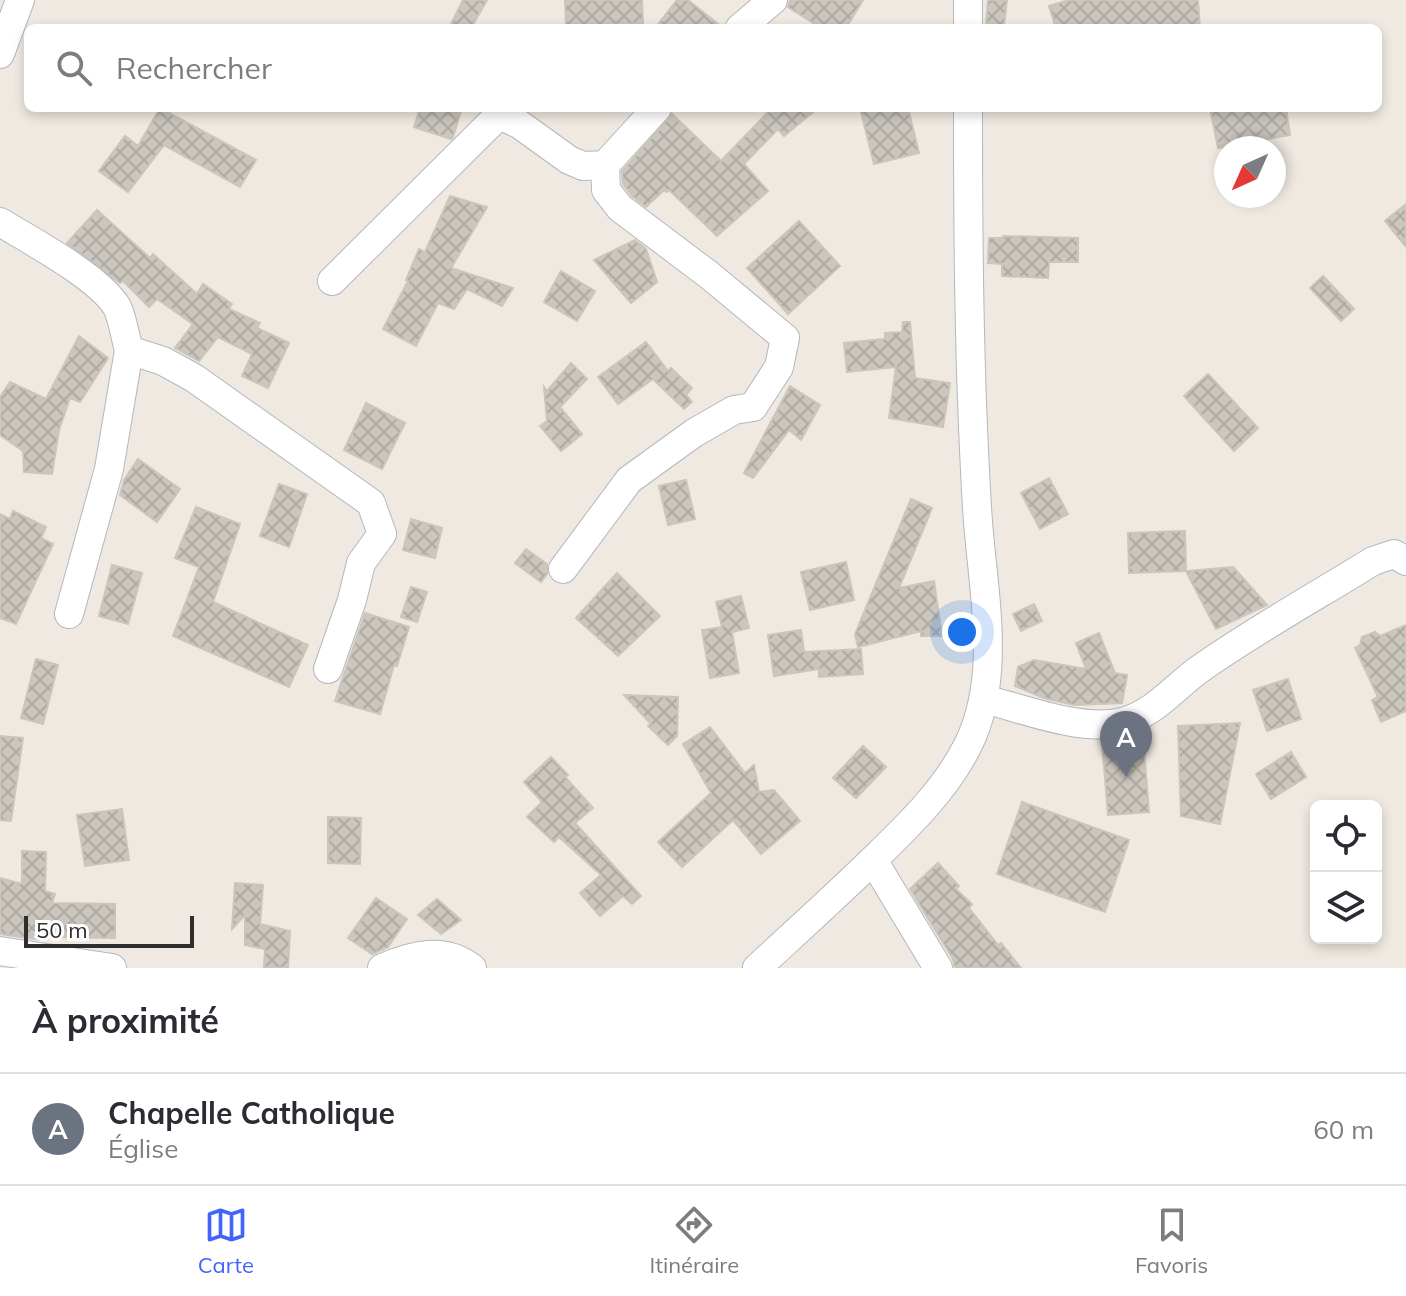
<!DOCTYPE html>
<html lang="fr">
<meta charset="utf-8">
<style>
body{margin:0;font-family:Mulish,sans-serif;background:#f7f7f7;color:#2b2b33}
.controls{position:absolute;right:24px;bottom:24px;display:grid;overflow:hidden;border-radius:12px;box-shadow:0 4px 12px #0003}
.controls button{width:72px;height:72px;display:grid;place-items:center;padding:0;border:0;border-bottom:2px solid #e1e1e2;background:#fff;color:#2b2b33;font:40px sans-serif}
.compass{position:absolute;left:1214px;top:136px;width:72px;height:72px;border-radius:50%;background:#fff;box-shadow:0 4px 12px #0003;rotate:225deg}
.scale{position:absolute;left:24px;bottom:20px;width:170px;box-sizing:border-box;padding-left:8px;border:4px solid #2e2e2e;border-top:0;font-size:22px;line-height:28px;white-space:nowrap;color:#2e2e2e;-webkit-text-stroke:6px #fff;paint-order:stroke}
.you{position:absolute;left:962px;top:632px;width:28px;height:28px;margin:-20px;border:6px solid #fff;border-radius:50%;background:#1a73e8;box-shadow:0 0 0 12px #1a73e833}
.badge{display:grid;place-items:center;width:52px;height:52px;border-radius:50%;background:#4264fb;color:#fff;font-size:26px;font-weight:700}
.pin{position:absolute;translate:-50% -66px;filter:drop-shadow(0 2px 4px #0008)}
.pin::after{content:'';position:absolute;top:42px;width:28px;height:24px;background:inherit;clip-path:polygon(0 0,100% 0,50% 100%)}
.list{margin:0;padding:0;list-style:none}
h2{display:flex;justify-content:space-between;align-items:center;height:104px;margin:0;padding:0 32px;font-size:34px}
h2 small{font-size:26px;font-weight:400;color:#7c7c81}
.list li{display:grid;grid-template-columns:52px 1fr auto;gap:24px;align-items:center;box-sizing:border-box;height:112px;padding:0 32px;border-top:2px solid #e1e1e2}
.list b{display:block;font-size:30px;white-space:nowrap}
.list p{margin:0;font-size:26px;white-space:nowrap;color:#7c7c81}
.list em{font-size:26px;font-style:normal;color:#7c7c81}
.icon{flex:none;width:44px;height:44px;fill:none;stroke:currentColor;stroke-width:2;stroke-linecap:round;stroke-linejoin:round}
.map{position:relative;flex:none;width:1406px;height:968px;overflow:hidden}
.search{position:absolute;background:#fff;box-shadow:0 4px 12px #0003;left:24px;right:24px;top:24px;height:88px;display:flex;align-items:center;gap:20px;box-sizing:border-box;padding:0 28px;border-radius:12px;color:#7c7c81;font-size:30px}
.sheet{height:216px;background:#fff}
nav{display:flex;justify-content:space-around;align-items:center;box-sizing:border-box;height:112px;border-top:2px solid #e1e1e2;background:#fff;font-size:22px;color:#7c7c81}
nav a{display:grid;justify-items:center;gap:4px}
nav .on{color:#4264fb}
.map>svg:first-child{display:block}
</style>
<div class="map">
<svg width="1406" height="968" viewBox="0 0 1406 968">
<defs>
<pattern id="building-cross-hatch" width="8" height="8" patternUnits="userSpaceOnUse" patternTransform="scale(2)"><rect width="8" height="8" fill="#cbc7bf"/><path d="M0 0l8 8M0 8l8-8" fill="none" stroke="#afaba4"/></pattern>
</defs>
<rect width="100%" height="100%" fill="#efe9e1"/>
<g fill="url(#building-cross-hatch)" stroke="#cbc5ba" stroke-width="2">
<polygon points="463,0 487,0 471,28 449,28"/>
<polygon points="565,0 642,0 643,23 566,27"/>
<polygon points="677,0 688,0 723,28 655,28"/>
<polygon points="790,0 863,0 846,28 821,28 788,7"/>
<polygon points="988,0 1007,0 1004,26 986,24"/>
<polygon points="1069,0 1198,0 1200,28 1056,28 1049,6"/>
<polygon points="160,108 256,160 240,187 164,145 128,192 99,171 125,136 138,146"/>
<polygon points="420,108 462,108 453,137 451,139 414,127"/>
<polygon points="772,108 818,108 784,136 778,129 744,164 768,191 717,236 669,190 667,192 664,190 646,207 632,196 623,184 622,171 672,114 721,161"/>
<polygon points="860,108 908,108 919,153 874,164"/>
<polygon points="1210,108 1286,108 1290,135 1218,148"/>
<polygon points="450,196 487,207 451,268 513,288 502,306 467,289 454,309 438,303 416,346 383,329 408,281 406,280 419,249 425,252"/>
<polygon points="1406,204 1406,247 1385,221"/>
<polygon points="97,210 150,258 153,254 197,294 203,284 232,304 229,309 260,323 257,328 289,343 268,388 242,376 252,354 218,337 199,361 175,348 193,324 157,299 149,307 123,281 120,283 67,243"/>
<polygon points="799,221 840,266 788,314 747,268"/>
<polygon points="1003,236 1078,238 1078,262 1049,262 1048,278 1002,276 1002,264 988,263 989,238 1003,238"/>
<polygon points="635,240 646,249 657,282 631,303 594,260"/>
<polygon points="561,271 595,291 577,321 544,302"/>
<polygon points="1323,276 1354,309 1341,321 1310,288"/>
<polygon points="903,322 910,322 915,378 950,383 943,427 889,418 896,367 847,372 844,343 885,339 885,333 902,332"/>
<polygon points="79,336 108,358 80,402 70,398 59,430 52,474 24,472 23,451 0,435 0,397 10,382 46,399"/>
<polygon points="646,342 668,371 671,368 692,388 686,395 692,402 684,409 653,379 618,404 598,377"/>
<polygon points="571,363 587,379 560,407 582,434 561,451 540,426 547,421 544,387 547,391"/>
<polygon points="1208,374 1258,428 1234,451 1184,396"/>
<polygon points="790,386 820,405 801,440 789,430 753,478 744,473"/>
<polygon points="366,403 405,423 382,469 344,450"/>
<polygon points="138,459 180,489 157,522 120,495 124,480"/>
<polygon points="1049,478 1068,514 1040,529 1021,493"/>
<polygon points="686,480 695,519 668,525 659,486"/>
<polygon points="279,484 307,494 289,547 260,536"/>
<polygon points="911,499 932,508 899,588 934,581 942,636 921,636 921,631 858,647 855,634"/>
<polygon points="196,507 240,524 213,602 308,645 289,687 173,636 199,567 175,558"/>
<polygon points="13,511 46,527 41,538 53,544 16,624 0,618 0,514 10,519"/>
<polygon points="411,519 442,528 435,558 403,550"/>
<polygon points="1185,531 1186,571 1129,573 1128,533"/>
<polygon points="526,549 547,564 547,574 541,582 515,563"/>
<polygon points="846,562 854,600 810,610 801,572"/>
<polygon points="112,565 142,573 128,624 99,616"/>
<polygon points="1233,567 1267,605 1216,629 1186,571"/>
<polygon points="617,573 660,616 618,656 576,618"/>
<polygon points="411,587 427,592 417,622 401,617"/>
<polygon points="741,596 749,628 732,632 739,673 710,678 702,630 722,627 716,602"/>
<polygon points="1034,604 1042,621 1021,631 1013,614"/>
<polygon points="365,613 409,627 397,666 394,665 380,714 335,701"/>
<polygon points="1406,625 1406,711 1381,722 1372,700 1378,697 1355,648 1360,645 1362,637 1375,632 1380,636"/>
<polygon points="801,630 804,652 861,649 863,674 819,677 819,669 774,676 768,635"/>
<polygon points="1099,633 1115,673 1127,675 1122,703 1074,705 1044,698 1015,686 1018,667 1034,660 1086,669 1076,643"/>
<polygon points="36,659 58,665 43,724 21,718"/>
<polygon points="1288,679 1301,719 1267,731 1253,690"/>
<polygon points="624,695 678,697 677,736 668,745 648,726 651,724"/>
<polygon points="1240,723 1220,824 1181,816 1178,726"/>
<polygon points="710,727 745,773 754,765 759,792 774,790 800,821 761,854 733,820 682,867 658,842 711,793 683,744"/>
<polygon points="0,736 23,738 11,821 0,820"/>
<polygon points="1143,739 1149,812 1108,815 1102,742"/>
<polygon points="863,746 886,767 856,798 833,778"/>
<polygon points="1291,752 1306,777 1271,799 1256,774"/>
<polygon points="551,757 568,775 565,777 593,808 575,823 641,896 632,904 623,896 600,916 580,893 601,875 559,837 554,842 527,817 542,802 524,782"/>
<polygon points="1022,802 1129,840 1105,912 997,874"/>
<polygon points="122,809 129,860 85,866 77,815"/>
<polygon points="328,817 361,818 360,864 328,863"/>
<polygon points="22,851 46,852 45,891 55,894 52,903 115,904 115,938 42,937 41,940 0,934 0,878 22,884"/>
<polygon points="938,863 959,886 956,889 972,904 969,908 998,945 1001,943 1021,968 955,968 953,959 910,889"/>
<polygon points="235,883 263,885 260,924 290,931 288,968 264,967 265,949 245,945 245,915 232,929"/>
<polygon points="376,898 407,919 388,947 372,954 348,938"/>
<polygon points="437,899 461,920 441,934 418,915"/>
</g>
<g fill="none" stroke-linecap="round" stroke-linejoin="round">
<g stroke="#b4b7c1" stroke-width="30">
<g id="minor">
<polyline points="740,28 773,0"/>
<polyline points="968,28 968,0"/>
<polyline points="0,54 20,0"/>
<path d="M0,222C31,241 99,277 117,307C123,319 125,337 129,350L163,361L194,378L371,503L382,534L361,563L352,600L328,669"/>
<polyline points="332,281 499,115 519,124 569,160 583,166 605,165 657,108"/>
<polyline points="563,569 629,480 694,433 734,410 753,407 779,367 785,338 709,275 620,208 606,190 605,165"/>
<polyline points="69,614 109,469 129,350"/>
<path d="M984,699C1024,709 1081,732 1122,722C1152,715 1173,689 1197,671C1253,631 1315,597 1373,561L1394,554L1406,561"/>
<polyline points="873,860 938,968"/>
<polyline points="0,951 112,968"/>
<path d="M382,968C412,955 444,946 472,968"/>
<path d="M757,968C797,931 837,895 876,857C911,823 946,789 968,745C1004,673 981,584 977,507C969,374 968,241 968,108"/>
</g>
</g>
<use href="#minor" stroke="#fff" stroke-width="28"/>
</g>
</svg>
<div class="controls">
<button><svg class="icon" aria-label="locate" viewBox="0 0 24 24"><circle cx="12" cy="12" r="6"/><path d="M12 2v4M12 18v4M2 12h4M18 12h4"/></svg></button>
<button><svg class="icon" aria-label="layers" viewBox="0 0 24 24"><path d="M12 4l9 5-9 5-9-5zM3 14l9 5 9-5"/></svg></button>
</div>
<svg class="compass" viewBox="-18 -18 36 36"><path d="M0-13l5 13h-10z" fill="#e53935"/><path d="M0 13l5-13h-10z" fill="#7c7c81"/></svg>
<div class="scale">50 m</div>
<div class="you"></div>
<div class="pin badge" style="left:1126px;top:777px;background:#6b7280">A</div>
<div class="search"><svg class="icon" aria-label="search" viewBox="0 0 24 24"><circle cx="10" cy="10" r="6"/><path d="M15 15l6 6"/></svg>Rechercher</div>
</div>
<section class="sheet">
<h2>À proximité<small></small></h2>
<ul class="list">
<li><span class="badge" style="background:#6b7280">A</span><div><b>Chapelle Catholique</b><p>Église</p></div><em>60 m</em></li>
</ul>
</section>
<nav>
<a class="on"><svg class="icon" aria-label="map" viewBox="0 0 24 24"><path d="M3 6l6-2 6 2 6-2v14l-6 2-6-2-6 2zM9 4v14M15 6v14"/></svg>Carte</a>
<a><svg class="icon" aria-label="directions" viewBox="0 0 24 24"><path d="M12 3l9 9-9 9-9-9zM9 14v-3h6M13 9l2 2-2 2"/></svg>Itinéraire</a>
<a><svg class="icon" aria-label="saved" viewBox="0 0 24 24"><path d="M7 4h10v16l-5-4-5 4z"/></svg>Favoris</a>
</nav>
